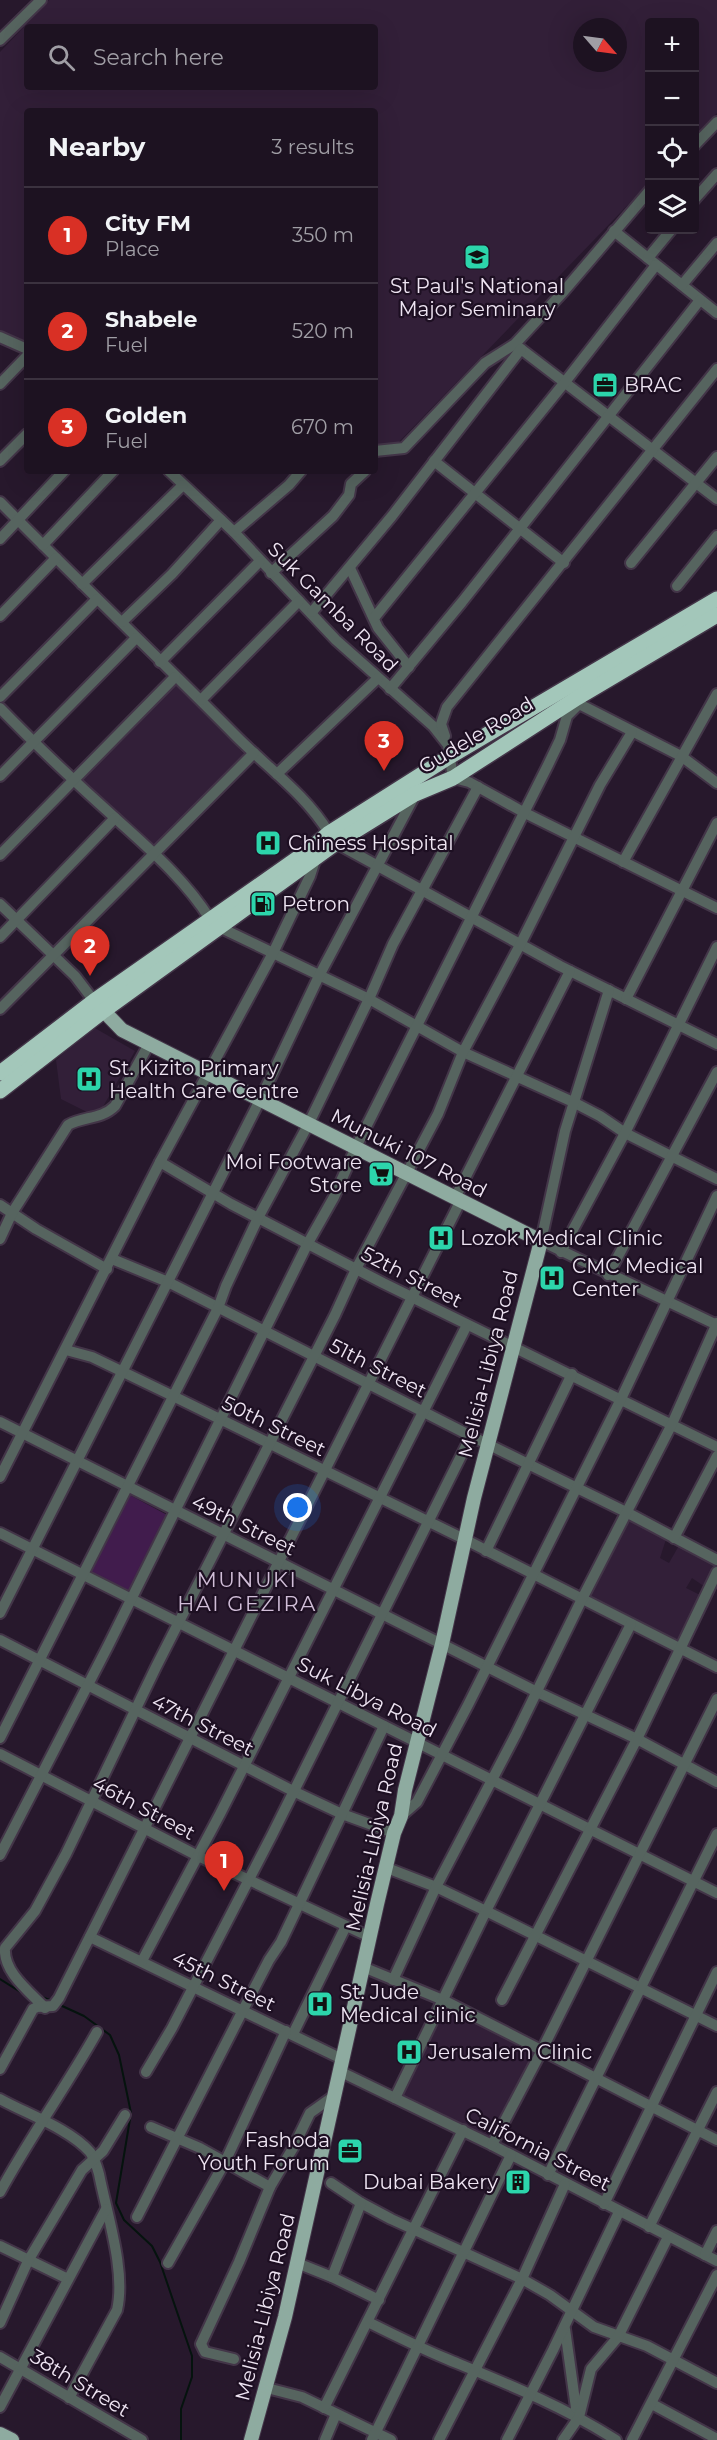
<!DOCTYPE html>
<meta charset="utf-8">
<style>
body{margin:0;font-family:Montserrat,sans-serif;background:#2a202e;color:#f1f3f6}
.controls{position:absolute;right:18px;top:18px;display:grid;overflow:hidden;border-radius:6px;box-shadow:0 6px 24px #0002}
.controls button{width:54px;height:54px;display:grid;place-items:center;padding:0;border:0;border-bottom:2px solid #3b323f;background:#1d1221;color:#f1f3f6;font:30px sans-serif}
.compass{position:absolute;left:573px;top:18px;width:54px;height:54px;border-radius:50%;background:#1d1221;box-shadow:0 6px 24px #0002;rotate:118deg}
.you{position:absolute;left:298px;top:1508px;width:21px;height:21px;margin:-15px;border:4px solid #fff;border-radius:50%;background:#1a73e8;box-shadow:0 0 0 9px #1a73e833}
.badge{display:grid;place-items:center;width:39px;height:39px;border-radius:50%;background:#d93025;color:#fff;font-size:20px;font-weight:700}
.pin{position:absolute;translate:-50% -50px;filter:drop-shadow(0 2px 3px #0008)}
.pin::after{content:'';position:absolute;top:32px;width:21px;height:18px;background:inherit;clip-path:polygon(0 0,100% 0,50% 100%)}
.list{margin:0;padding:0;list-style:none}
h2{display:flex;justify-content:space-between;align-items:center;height:78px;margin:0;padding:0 24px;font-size:26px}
h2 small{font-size:20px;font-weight:400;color:#a09ea5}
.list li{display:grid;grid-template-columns:39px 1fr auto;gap:18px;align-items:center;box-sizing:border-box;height:96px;padding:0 24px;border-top:2px solid #3b323f}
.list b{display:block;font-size:22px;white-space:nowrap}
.list p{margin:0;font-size:20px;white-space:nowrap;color:#a09ea5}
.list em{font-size:20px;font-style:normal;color:#a09ea5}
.icon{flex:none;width:33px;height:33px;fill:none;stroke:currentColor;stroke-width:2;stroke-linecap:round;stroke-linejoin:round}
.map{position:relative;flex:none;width:717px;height:2440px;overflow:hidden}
.search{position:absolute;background:#1d1221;box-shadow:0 6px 24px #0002;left:24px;top:24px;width:354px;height:66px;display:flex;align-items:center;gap:15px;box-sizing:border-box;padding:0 21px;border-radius:6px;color:#a09ea5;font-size:22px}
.panel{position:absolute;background:#1d1221;box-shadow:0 6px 24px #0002;left:24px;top:108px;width:354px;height:366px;border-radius:6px}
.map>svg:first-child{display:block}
</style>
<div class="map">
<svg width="717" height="2440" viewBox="0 0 717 2440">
<rect width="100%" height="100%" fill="#27182c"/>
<g fill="#321f38" fill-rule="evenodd">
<path d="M49,0H717V113L695,136L694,22H650L649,183L398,443L375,445V111H27V343L0,331V52ZM27,27H375V87H27ZM582,27H618V63H582Z"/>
<polygon points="174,683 244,754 153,849 80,779"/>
<polygon points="93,1027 135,1051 97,1117 61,1099 56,1060"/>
<polygon points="628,1514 667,1536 660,1558 669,1563 681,1542 717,1564 717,1571 708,1589 692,1578 686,1588 702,1596 673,1650 642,1635 645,1631 581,1601"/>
<polygon points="444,2003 537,2053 491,2140 397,2094"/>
</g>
<polygon fill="#411c4d" points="128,1494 169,1516 127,1594 86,1572"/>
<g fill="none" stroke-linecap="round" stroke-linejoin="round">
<g stroke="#05130e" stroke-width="2">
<polyline points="22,1977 42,1997 52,2001"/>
<polyline points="0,1979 30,1998"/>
<polyline points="60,2005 84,2016 110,2035 119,2055 131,2113 116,2203 124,2220 152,2246 160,2262 192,2356 192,2377 181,2409 181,2440"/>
</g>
<g stroke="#433548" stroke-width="14">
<g id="minor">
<polyline points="0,40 41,0"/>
<polyline points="694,146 717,122"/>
<polyline points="694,200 717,174"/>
<polyline points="614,231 717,313"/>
<polyline points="648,258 671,230"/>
<polyline points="682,285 717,243"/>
<polyline points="0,337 27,349"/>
<polyline points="517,346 717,499"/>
<polyline points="0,384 27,356"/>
<polyline points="375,451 404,448 485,363 515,344 564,291 650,190"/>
<polyline points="0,461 27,434"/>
<polyline points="434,461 564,563"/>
<polyline points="169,471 234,532 336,640 433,726 448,745 453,778 469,782 525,813 717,908"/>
<path d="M0,502C78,581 159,658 237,737C268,768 306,795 329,833"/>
<polyline points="234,532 289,485 301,471"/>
<polyline points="0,539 64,471"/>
<polyline points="43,545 113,471"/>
<polyline points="631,563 717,457"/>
<polyline points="350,568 378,628 409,667"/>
<polyline points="271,573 333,516 349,495 351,484 365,471"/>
<polyline points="82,584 183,485"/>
<polyline points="677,586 717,536"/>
<polyline points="312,612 392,516 521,349"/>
<polyline points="0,616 56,558"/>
<polyline points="374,618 565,382 656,265"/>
<polyline points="122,622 172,574 221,520"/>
<polyline points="160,662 260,561"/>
<polyline points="390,689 462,602 700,300"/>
<polyline points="0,697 97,599"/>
<polyline points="577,698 579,704 587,708 681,756 717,783"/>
<polyline points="201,700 299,601"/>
<path d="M0,708C36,745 74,781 113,816C148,848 184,878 210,919"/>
<polyline points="445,736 441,724 447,707 717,369"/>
<polyline points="277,774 378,678"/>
<polyline points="0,776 136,638"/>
<polyline points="336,843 560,966 717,1044"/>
<polyline points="0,855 175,677"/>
<polyline points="623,862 717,694"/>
<polyline points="0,904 75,976 94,1001"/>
<polyline points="221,928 369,999 463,1052 573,1102 600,1116 625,1133 717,1179"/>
<polyline points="0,937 115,818"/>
<polyline points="609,990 565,1131 541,1241 717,1325"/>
<polyline points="626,999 717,823"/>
<polyline points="0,1009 254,753"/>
<polyline points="160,1162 231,1204 383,1283 717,1447"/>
<polyline points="455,1198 570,971"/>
<polyline points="0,1205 36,1229 107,1269"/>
<path d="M0,1239L12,1213L68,1125C83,1116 101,1120 115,1106L149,1044"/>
<polyline points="561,1252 625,1133 717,947"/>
<polyline points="112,1259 168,1282 471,1436 626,1512 717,1560"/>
<polyline points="608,1275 717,1072"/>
<polyline points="66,1350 92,1357 173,1396 464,1539 717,1667"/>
<polyline points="0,1422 537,1692 637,1739 717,1782"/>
<polyline points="0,1477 160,1162 273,953 310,876 316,857"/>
<polyline points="0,1533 717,1893"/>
<polyline points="674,1538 717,1456"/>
<polyline points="486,1551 572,1374"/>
<polyline points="0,1613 260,1100 319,976 415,795"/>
<polyline points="0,1640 293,1791 342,1814 394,1833"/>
<polyline points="0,1738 218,1308 226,1286 258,1218 309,1123 369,999 393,944 478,787"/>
<polyline points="0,1754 198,1856 370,1937"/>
<polyline points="401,1816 417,1802 468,1705 621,1399 717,1196"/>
<polyline points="0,1855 108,1646 308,1243 334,1197 356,1147 548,765 560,740 567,716 579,704"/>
<polyline points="387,1868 436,1887 486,1911 717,2026"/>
<polyline points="90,1937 342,2059"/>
<polyline points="142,1961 220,1814 467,1325"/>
<polyline points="363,1967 443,2000 717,2140"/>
<polyline points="393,1980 436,1887 516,1734 582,1599 672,1424 717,1323"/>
<polyline points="502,2000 637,1739 717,1572"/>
<path d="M45,2008C30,1992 3,1972 5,1948L35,1911L66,1854L156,1667L335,1315L356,1269L438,1114L463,1052L521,943L600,785L632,732"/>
<polyline points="293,2034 346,1926"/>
<polyline points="0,2069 33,2009 37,2007 53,2006 59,1998 460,1202"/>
<polyline points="146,2072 172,2028 272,1835 471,1436"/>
<polyline points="341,2072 492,2145 717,2261"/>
<polyline points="395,2098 486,1911 631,1624"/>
<path d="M0,2099C27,2114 70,2129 90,2152C95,2159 97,2167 99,2174C107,2215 126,2271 117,2310L69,2398"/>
<polyline points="151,2127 200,2148 270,2187"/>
<polyline points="492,2145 541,2052 717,1699"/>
<polyline points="548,2175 717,1834"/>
<polyline points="331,2183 361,2203 391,2219 522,2279 550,2295 594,2327 647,2346 717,2383"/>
<path d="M0,2192C30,2137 66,2087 97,2032"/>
<polyline points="604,2204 717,1972"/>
<polyline points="137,2217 243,2010 269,1960 281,1942 384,1726"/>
<polyline points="649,2227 717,2092"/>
<polyline points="0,2246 68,2279"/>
<polyline points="705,2255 717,2231"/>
<polyline points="168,2263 225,2162 286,2031"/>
<polyline points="297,2263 332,2277 379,2300"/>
<polyline points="332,2277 361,2203"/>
<path d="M368,2322C394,2335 420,2348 447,2359C505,2383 563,2406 616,2440"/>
<polyline points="0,2323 28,2261 82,2170 103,2151 125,2115"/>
<polyline points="565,2329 576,2408"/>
<polyline points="0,2357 142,2440"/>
<polyline points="234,2359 205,2352 201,2344 239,2262 270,2187 293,2148 310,2113 334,2096"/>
<polyline points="267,2388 302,2397 391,2440"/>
<polyline points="652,2404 717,2439"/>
<polyline points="0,2407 106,2209"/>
<polyline points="324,2408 463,2130"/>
<polyline points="325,2440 336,2414"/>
<polyline points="372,2440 511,2155"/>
<polyline points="439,2440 522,2279 565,2184"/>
<polyline points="507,2440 553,2350 619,2212"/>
<polyline points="563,2440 579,2417 591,2369 618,2337 668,2237"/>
<polyline points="632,2440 717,2275"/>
</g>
</g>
<g stroke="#433548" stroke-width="16">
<g id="major">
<polyline points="97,1004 122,1030 541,1241 474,1498 442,1644 405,1790 401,1816 394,1833 377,1904 285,2317 251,2440"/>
<polyline points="0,2434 12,2440"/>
</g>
</g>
<g stroke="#433548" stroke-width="18">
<g id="highway">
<polyline points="0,1073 94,1001 308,851 329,833 449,757 717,599"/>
<polyline points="0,1091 102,1012 336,843 415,794 453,778 577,698 717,615"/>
</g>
</g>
<use href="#minor" stroke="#56645f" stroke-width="10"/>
<use href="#major" stroke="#8eaba0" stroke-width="14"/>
<use href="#highway" stroke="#a3c7ba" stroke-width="15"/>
</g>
<defs>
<g id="university-square" transform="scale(1.35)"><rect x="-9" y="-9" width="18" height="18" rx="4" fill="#2cd5ab" stroke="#1d0f22"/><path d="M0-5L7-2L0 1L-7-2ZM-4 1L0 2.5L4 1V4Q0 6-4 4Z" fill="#111"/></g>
<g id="office-square" transform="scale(1.35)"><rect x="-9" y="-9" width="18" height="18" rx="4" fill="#2cd5ab" stroke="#1d0f22"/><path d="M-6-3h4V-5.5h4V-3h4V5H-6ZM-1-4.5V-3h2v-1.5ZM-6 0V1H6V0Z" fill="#111"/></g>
<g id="hospital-square" transform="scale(1.35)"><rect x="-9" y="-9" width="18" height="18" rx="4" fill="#2cd5ab" stroke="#1d0f22"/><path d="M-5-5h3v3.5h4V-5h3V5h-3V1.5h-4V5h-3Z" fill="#111"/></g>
<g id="fuel-square" transform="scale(1.35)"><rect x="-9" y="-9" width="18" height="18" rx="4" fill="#2cd5ab" stroke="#1d0f22"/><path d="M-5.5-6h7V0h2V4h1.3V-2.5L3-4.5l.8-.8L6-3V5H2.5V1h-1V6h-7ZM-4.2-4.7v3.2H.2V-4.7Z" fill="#111"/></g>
<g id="supermarket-square" transform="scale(1.35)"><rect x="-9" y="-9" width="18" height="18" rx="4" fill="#2cd5ab" stroke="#1d0f22"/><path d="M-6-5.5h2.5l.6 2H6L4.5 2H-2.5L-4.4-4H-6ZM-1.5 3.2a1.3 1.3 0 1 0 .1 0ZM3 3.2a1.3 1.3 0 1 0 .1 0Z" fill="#111"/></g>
<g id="building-square" transform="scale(1.35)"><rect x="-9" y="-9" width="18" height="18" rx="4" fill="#2cd5ab" stroke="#1d0f22"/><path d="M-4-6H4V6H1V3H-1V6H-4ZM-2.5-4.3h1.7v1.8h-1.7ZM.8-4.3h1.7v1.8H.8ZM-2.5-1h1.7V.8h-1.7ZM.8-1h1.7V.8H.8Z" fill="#111"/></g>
</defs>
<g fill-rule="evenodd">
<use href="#university-square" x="477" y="257"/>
<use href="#office-square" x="605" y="385"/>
<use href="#hospital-square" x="268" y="843"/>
<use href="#fuel-square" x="263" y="904"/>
<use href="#hospital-square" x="89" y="1079"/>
<use href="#supermarket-square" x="381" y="1174"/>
<use href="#hospital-square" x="441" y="1238"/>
<use href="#hospital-square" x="552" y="1278"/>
<use href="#hospital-square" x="320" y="2004"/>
<use href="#hospital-square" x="409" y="2052"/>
<use href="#office-square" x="350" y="2151"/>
<use href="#building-square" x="518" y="2182"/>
</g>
<g text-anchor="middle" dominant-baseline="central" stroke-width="4.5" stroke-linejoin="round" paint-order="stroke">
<g font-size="20" fill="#eee4f2" stroke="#1d0f22" text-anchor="start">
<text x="477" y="286" text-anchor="middle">St Paul's National<tspan x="477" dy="23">Major Seminary</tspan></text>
<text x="624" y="385">BRAC</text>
<text x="288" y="843">Chiness Hospital</text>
<text x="282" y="904">Petron</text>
<text x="109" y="1068">St. Kizito Primary<tspan x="109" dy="23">Health Care Centre</tspan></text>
<text x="362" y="1162" text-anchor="end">Moi Footware<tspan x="362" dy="23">Store</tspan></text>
<text x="460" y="1238">Lozok Medical Clinic</text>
<text x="572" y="1266">CMC Medical<tspan x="572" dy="23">Center</tspan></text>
<text x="340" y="1992">St. Jude<tspan x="340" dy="23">Medical clinic</tspan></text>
<text x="428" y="2052">Jerusalem Clinic</text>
<text x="330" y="2140" text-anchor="end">Fashoda<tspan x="330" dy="23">Youth Forum</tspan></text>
<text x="498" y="2182" text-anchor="end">Dubai Bakery</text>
</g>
<g font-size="20" fill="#eee4f2" stroke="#1d0f22">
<text transform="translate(333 607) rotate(45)">Suk Gamba Road</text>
<text transform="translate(476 735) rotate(-31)">Gudele Road</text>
<text transform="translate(409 1153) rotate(27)">Munuki 107 Road</text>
<text transform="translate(412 1277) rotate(27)">52th Street</text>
<text transform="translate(488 1364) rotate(-76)">Melisia-Libiya Road</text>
<text transform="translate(378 1368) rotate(27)">51th Street</text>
<text transform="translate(274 1426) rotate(26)">50th Street</text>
<text transform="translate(244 1525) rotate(26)">49th Street</text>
<text transform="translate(367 1697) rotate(27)">Suk Libya Road</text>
<text transform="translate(203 1725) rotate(27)">47th Street</text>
<text transform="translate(144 1808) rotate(28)">46th Street</text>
<text transform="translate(374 1837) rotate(-77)">Melisia-Libiya Road</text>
<text transform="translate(224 1981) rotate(26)">45th Street</text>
<text transform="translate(538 2149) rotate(27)">California Street</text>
<text transform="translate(265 2307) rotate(-76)">Melisia-Libiya Road</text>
<text transform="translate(80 2383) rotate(31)">38th Street</text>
</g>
<g font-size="21" letter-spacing="1.5" fill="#d1bed8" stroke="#1d0f22">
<text x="247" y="1579">MUNUKI<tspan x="247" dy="24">HAI GEZIRA</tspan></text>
</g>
</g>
</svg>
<div class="controls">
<button>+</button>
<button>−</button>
<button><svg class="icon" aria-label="locate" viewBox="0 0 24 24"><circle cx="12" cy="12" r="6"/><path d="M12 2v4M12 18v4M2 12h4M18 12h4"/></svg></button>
<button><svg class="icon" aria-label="layers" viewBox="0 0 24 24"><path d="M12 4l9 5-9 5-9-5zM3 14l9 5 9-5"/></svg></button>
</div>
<svg class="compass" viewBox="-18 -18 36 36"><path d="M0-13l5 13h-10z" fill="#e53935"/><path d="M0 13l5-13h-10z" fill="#a09ea5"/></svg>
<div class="you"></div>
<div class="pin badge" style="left:224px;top:1891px">1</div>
<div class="pin badge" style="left:90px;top:976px">2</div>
<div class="pin badge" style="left:384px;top:771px">3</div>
<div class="search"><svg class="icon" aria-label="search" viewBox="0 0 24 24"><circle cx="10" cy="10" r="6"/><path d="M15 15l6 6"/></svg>Search here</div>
<section class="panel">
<h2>Nearby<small>3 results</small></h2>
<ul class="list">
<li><span class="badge">1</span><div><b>City FM</b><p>Place</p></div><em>350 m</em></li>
<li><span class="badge">2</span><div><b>Shabele</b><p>Fuel</p></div><em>520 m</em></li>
<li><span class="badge">3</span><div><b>Golden</b><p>Fuel</p></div><em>670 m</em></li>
</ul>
</section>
</div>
